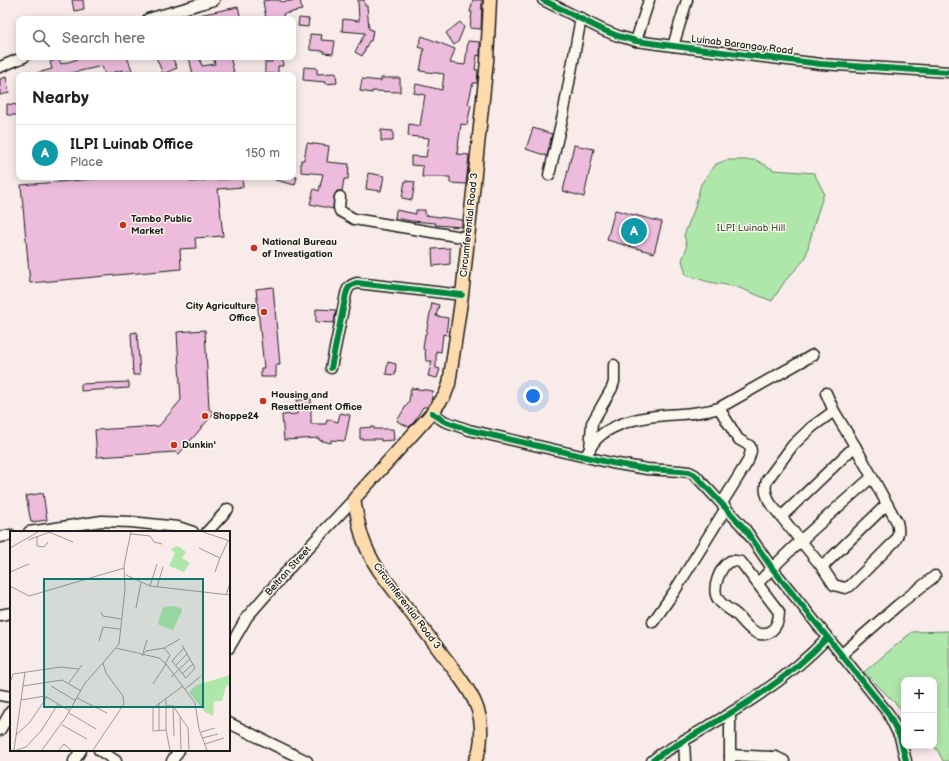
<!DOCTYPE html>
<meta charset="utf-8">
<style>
body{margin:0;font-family:"Balsamiq Sans",sans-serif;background:#f2f2f2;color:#222}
.controls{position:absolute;right:12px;bottom:12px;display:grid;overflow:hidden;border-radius:8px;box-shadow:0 2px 10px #0003}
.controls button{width:36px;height:36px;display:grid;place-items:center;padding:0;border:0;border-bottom:1px solid #e0e0e0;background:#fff;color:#222;font:20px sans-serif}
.you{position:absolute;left:533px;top:396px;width:14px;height:14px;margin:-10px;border:3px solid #fff;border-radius:50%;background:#1a73e8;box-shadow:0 0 0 6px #1a73e833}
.badge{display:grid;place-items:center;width:26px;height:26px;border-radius:50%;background:#c8321e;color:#fff;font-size:13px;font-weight:700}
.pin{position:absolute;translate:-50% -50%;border:2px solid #fff;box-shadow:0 1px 4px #0006}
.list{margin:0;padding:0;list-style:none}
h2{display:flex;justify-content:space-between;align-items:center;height:52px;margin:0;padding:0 16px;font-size:17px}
h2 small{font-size:13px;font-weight:400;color:#767676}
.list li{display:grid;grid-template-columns:26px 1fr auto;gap:12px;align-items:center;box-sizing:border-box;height:56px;padding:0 16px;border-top:1px solid #e0e0e0}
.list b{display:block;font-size:15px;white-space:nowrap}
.list p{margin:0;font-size:13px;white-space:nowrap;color:#767676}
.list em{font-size:13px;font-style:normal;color:#767676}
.icon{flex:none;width:22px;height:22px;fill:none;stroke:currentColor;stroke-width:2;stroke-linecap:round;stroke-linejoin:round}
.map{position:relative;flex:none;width:949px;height:761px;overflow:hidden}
.search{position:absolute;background:#fff;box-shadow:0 2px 10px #0003;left:16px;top:16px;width:280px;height:44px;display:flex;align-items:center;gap:10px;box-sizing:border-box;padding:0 14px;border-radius:8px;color:#767676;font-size:15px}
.panel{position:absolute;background:#fff;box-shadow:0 2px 10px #0003;left:16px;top:72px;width:280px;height:108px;border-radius:8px}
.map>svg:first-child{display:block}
</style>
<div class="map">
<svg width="949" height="761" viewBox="0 0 949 761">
<rect width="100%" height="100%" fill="#f8ebe9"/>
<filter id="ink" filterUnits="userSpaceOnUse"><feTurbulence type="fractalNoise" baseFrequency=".025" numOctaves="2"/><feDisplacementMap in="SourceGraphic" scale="8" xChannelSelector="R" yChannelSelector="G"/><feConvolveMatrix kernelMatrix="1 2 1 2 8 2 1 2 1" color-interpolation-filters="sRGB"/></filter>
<g filter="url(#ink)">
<g fill="#afe7ab" stroke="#668264">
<polygon points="727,160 756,160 774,170 814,173 824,193 815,221 805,259 785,281 772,301 737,287 709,282 686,275 682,260 687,247 684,235 694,210 701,184 716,164"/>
<polygon points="949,631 949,761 943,761 938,751 934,746 934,680 904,680 904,712 864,672 912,632"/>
</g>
<g fill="#edbcdd" stroke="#1c1c1c">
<polygon points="72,0 83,0 84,9 74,11"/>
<polygon points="269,0 280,0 281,2 300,0 302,10 283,14 284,19 266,19 263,1"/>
<polygon points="358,0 364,0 365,6 367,6 369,29 373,30 371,41 369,41 362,56 355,52 365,33 342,31 343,19 359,21"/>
<polygon points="473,0 482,0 481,29 470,28 472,12 470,12"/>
<polygon points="238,7 241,19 199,19 199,15"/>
<polygon points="299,18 309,19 308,27 298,26"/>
<polygon points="460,22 464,27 458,42 454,45 446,33"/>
<polygon points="310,34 322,35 321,40 335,41 333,54 324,53 325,51 310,50"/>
<polygon points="422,36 455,49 450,63 465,65 468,41 480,42 480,56 477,55 475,70 478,70 477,83 473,83 468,104 471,105 467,125 461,124 457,154 469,155 466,184 450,183 450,177 422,177 423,166 411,165 411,156 426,157 429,138 408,136 409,124 420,126 425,95 414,93 416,84 442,90 444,74 420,71 424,49 418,47"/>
<polygon points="85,57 127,57 132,70 123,73 122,70 105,75 102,66 63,75 38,75 37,73 52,69 50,62 59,59 61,64"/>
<polygon points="156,57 172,57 177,68 163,74"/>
<polygon points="189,57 199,57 202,66 215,64 213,57 230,57 234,72 224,75 193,75"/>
<polygon points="271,57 282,57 283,66 278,66 278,73 265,74 265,62 272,62"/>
<polygon points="304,67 317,68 317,74 336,73 337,83 325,84 325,82 303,80"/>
<polygon points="6,77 9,93 0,95 0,79"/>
<polygon points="381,78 400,78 400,92 372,91 372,93 360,91 362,79 381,81"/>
<polygon points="7,104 18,105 17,115 7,115"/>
<polygon points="533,128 552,134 547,156 526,149"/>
<polygon points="381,130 393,131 393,141 381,141"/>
<polygon points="307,143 329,146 327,162 349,164 348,179 344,179 342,191 337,191 334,196 333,209 310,204 314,189 319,191 323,174 301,172 301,160 304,160"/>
<polygon points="574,145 594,149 584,197 563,191"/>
<polygon points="368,173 384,176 381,191 366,189"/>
<polygon points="118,177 190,177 190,182 204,181 203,177 214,177 214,180 230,179 230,177 242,177 243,187 218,189 223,236 195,238 196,248 180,249 181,269 30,283 21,185"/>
<polygon points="275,177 297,177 295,185 275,180"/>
<polygon points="405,181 415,182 412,200 402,198"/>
<polygon points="396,210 416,214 416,210 425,210 425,215 462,220 462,227 435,225 436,223 411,221 395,218"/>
<polygon points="615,210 662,222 654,253 607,240"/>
<polygon points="450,248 450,264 433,266 432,249"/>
<polygon points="273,287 280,365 276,365 276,377 261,377 261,368 264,368 256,289"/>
<polygon points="432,303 439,305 436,316 448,318 446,335 443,334 441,352 436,351 436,368 440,369 437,378 428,376 432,361 426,361 425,350 423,349 425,334 426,334"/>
<polygon points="316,309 336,310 334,323 316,322"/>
<polygon points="205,330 209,409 214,413 179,454 176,452 97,457 95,430 159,426 181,400 177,332"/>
<polygon points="137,332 140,375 133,375 131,333"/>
<polygon points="388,362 396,364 395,375 386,374"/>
<polygon points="129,382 129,388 81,391 81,384"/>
<polygon points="411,388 433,391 431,402 427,407 423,407 414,422 409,427 397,421 409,401"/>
<polygon points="311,399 311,424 326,424 327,419 338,422 340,413 350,415 345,441 331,440 331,443 319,440 319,438 284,440 282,415 297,414 297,400"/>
<polygon points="374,427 374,429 393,429 394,440 381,441 381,439 360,439 360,428"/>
<polygon points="43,493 47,520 31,522 26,496"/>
</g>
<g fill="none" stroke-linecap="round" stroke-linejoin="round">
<g stroke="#1c1c1c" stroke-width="13">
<g id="minor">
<polyline points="543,0 603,30 618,36 636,41 673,46 821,64 949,72"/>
<polyline points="148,19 214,0"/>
<polyline points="636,41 649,0"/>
<polyline points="673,46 687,0"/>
<polyline points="0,67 24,57"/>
<polyline points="549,175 563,115 581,18"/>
<polyline points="340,197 339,207 340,211 354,219 468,238"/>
<path d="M331,368L346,294C348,287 350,285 357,283L462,295"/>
<path d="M826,393L834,411L855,446L897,522C899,530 899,534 895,541L850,586L845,588L834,585L822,567L770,503C766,494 764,489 767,480L793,445L812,427L834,411"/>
<polyline points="719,408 738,439 750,446 751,451 748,461 722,503"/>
<polyline points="432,413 444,421 469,430 612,463 647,469 680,471 689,472 695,475 745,529 772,568 888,713 900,737 906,761"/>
<polyline points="590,449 592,423 612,388 614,382 614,365"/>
<path d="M586,456C590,449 593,441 600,436C606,430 614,427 621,424C655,411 686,418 719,408L813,355"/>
<polyline points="782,516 855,446"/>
<polyline points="29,532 102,521 131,522 178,527 193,532"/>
<polyline points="207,532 228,509"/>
<polyline points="0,537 11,535"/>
<path d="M730,561H736L741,562L779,612C779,627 767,642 752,630C746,626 742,620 737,615C730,609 722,606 718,599C711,589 720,567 730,561Z"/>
<polyline points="822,567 887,504"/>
<path d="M758,583C793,545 834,511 872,477"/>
<polyline points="0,615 11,613"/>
<polyline points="653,622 674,592 726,508"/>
<polyline points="229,648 247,617 294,563 354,499"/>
<polyline points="842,654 898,605 935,576"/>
<polyline points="0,695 11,697"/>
<polyline points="730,714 730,761"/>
<polyline points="229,723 307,761"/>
<polyline points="0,730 11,711"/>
<polyline points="684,740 685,761"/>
<polyline points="99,750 116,761"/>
<polyline points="730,755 771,757 772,761"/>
<polyline points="771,757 776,757 784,761"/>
<polyline points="74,761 81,750"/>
<polyline points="172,761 179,750"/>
<path d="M652,761L661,754C719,720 780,688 827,638"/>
</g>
</g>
<g stroke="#1c1c1c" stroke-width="15">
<path id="major" d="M475,761C483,746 483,721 476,705C472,694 465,685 458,675L379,571C362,545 359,528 354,499L432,413L445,395L449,384L462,295L487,61L490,0"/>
</g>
<use href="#minor" stroke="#fbf7ec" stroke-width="10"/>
<use href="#major" stroke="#fedbac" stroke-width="12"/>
<g stroke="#fbf7ec" stroke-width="8">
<g id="cycleway">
<polyline points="543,0 603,30 618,36 636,41 673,46 821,64 949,72"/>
<path d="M331,368L346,294C348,287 350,285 357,283L462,295"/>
<polyline points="432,413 444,421 469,430 612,463 647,469 680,471 689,472 695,475 745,529 772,568 888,713 900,737 906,761"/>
<path d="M652,761L661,754C719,720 780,688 827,638"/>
</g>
</g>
<use href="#cycleway" stroke="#00873e" stroke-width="6"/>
</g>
</g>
<g fill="#c8321e" stroke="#fbf7ec" stroke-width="1.5">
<circle cx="123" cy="225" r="4"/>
<circle cx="254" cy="248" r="4"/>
<circle cx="264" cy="312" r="4"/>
<circle cx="263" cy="401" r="4"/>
<circle cx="205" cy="416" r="4"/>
<circle cx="174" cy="445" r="4"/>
</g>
<g text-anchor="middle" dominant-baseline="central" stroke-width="3" stroke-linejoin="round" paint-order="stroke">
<g font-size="10" fill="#1c1c1c" stroke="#fbf7ec">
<text transform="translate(742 45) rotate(7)">Luinab Barangay Road</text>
<text transform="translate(469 225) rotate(-84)">Circumferential Road 3</text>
<text transform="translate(288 571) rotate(-48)">Beltran Street</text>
<text transform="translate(407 606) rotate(53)">Circumferential Road 3</text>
</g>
<g font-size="10" font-weight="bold" fill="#1c1c1c" stroke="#fbf7ec" text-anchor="start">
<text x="131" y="219">Tambo Public<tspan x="131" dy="12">Market</tspan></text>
<text x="262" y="242">National Bureau<tspan x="262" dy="12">of Investigation</tspan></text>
<text x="256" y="306" text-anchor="end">City Agriculture<tspan x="256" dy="12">Office</tspan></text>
<text x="271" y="395">Housing and<tspan x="271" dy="12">Resettlement Office</tspan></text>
<text x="213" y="416">Shoppe24</text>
<text x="182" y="445">Dunkin'</text>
</g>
<g font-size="10" fill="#485947" stroke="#fbf7ec">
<text x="751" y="228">ILPI Luinab Hill</text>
</g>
</g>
<g transform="translate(10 531)">
<rect width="220" height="220" fill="#f8ebe9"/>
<path d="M168,15L176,21L172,27L180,32L174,41L159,35L165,22L161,18ZM161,75L171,77L172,80L163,99L149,94L148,92L152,79L154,76ZM220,144V154L216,155L212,170H204L203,185L195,181L179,161L187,154Z" fill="#afe7ab"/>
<path fill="none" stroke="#a09897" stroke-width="1" d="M39,1L63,11M193,1L220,10M121,3L140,5L144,11L152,13M27,6V15L34,16L38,11M18,9L40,1M0,17L28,1M189,17L210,27L218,10M0,41L19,33M205,41L210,27M116,44L140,55L220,64M0,55L19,65L114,37M140,55L147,33M147,56L153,36M216,64L220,52M126,77L131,51M91,81L93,85L111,88M89,110L93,96L110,98M172,114L185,137L176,147L162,130L174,117M106,117L149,127L156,133L185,172L189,198L197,219M154,117L160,124L155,133M133,122L137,109M132,125L136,120L154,117L170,108M165,135L177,123M172,143L183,133M161,146L180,128M0,152L3,143L51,136L68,138M59,152L72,134M143,153L156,133M13,155L52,149L71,160M41,155L66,170M175,158L191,145M67,167L97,182M156,168V199L160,219M11,169L35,165L60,180M149,172V200M156,175H163L164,205M163,175L178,197L179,219M59,182L86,198M170,185L171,219M52,194L77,208M156,199L143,200V177L173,155M191,201L205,197M6,204L20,191L37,166M192,207L208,203M195,213L214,207M4,219L15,141M7,219L16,216L31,200L48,173M32,219L56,186L75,152L93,132M49,219L54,213L61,219M83,219L114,173L113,165L96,142L93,132L109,113L115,58L114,34L121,1"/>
<path fill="#0f766e" fill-opacity="0.15" stroke="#0f766e" stroke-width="2" d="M34,48H193V176H34Z"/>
<rect width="220" height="220" fill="none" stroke="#1c1c1c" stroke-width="2"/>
</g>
</svg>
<div class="controls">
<button>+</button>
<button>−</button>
</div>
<div class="you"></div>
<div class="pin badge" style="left:634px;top:231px;background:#0f9aa8">A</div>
<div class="search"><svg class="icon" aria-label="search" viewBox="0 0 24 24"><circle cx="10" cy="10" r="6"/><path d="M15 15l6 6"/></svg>Search here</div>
<section class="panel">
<h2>Nearby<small></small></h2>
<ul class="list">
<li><span class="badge" style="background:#0f9aa8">A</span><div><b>ILPI Luinab Office</b><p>Place</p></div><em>150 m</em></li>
</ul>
</section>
</div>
